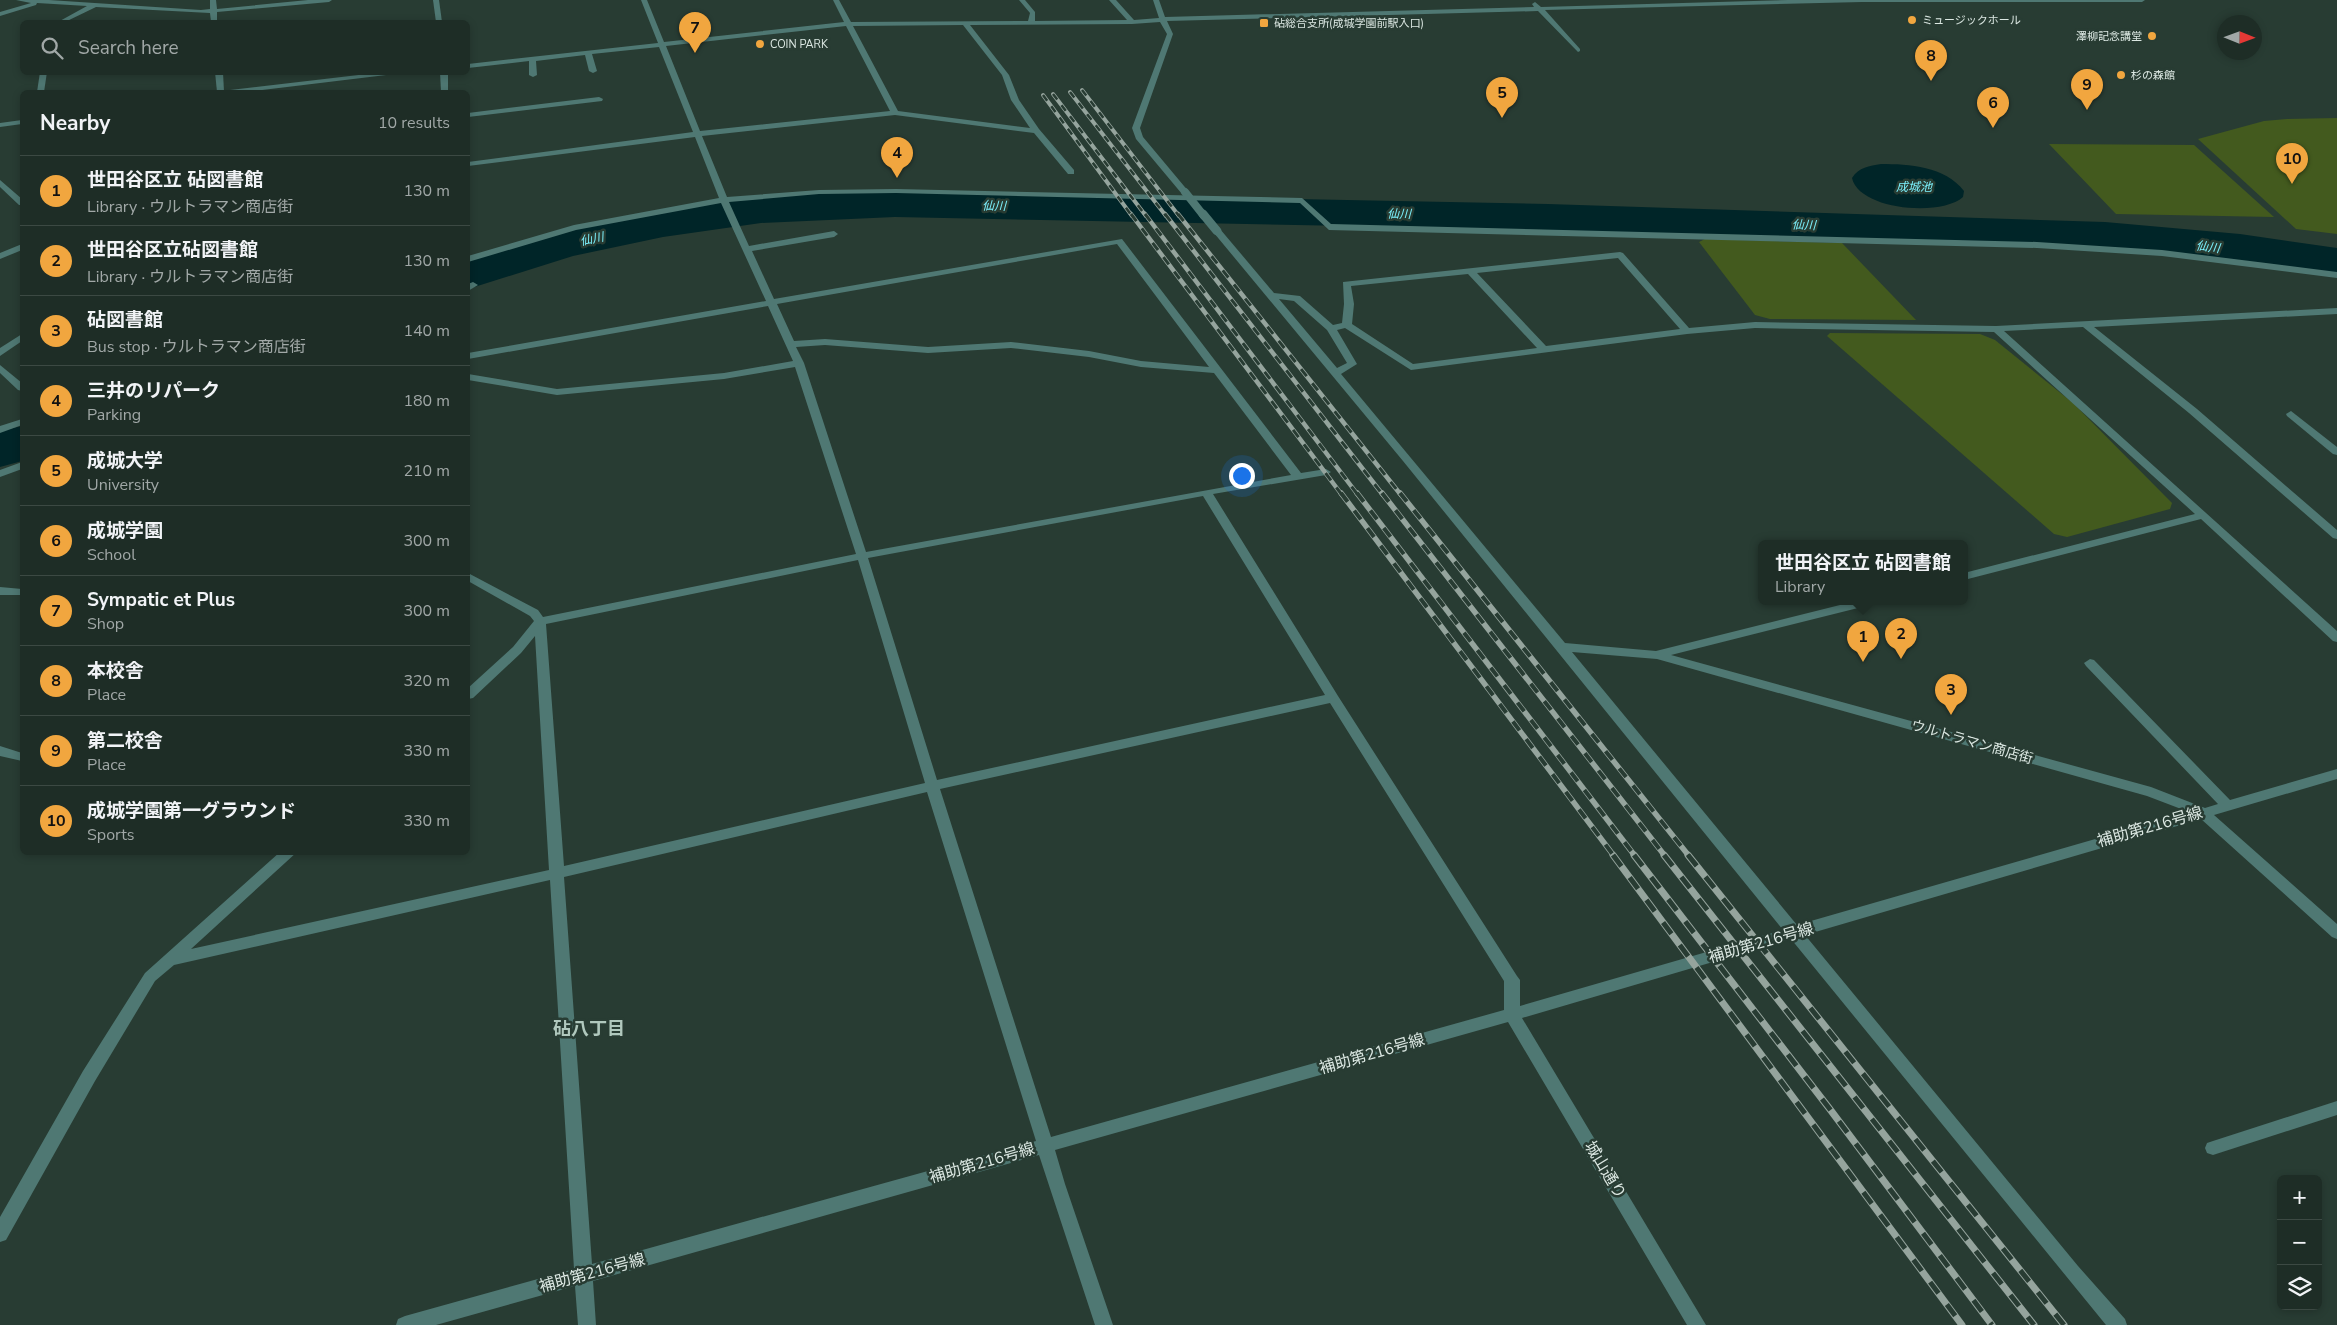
<!DOCTYPE html>
<meta charset="utf-8">
<style>
body{margin:0;font-family:"Nunito Sans","Noto Sans JP",sans-serif;background:#2b3932;color:#f1f3f6}
.controls{position:absolute;right:15px;bottom:15px;display:grid;overflow:hidden;border-radius:8px;box-shadow:0 2px 8px #0003}
.controls button{width:45px;height:45px;display:grid;place-items:center;padding:0;border:0;border-bottom:1px solid #3c4943;background:#1e2d26;color:#f1f3f6;font:25px sans-serif}
.compass{position:absolute;left:2217px;top:15px;width:45px;height:45px;border-radius:50%;background:#1e2d26;box-shadow:0 2px 8px #0003;rotate:91deg}
.you{position:absolute;left:1241px;top:475px;width:18px;height:18px;margin:-12px;border:4px solid #fff;border-radius:50%;background:#1a73e8;box-shadow:0 0 0 8px #1a73e833}
.badge{display:grid;place-items:center;width:32px;height:32px;border-radius:50%;background:#f1a63f;color:#111;font-size:16px;font-weight:700}
.pin{position:absolute;translate:-50% -41px;filter:drop-shadow(0 1px 2px #0008)}
.pin::after{content:'';position:absolute;top:26px;width:18px;height:15px;background:inherit;clip-path:polygon(0 0,100% 0,50% 100%)}
.popup{position:absolute;left:1758px;top:540px;width:210px;height:65px;box-sizing:border-box;display:grid;place-content:center;border-radius:8px;background:#1e2d26;filter:drop-shadow(0 1px 4px #0005);font-size:16px;white-space:nowrap;color:#a1a8a7}
.popup b{font-size:19px;color:#f1f3f6}
.popup::after{content:'';position:absolute;left:50%;top:100%;margin-left:-10px;border:10px solid transparent;border-top-color:#1e2d26}
.list{margin:0;padding:0;list-style:none}
h2{display:flex;justify-content:space-between;align-items:center;height:65px;margin:0;padding:0 20px;font-size:21px}
h2 small{font-size:16px;font-weight:400;color:#a1a8a7}
.list li{display:grid;grid-template-columns:32px 1fr auto;gap:15px;align-items:center;box-sizing:border-box;height:70px;padding:0 20px;border-top:1px solid #3c4943}
.list b{display:block;font-size:19px;white-space:nowrap}
.list p{margin:0;font-size:16px;white-space:nowrap;color:#a1a8a7}
.list em{font-size:16px;font-style:normal;color:#a1a8a7}
.icon{flex:none;width:28px;height:28px;fill:none;stroke:currentColor;stroke-width:2;stroke-linecap:round;stroke-linejoin:round}
.map{position:relative;flex:none;width:2337px;height:1325px;overflow:hidden}
.search{position:absolute;background:#1e2d26;box-shadow:0 2px 8px #0003;left:20px;top:20px;width:450px;height:55px;display:flex;align-items:center;gap:12px;box-sizing:border-box;padding:0 18px;border-radius:8px;color:#a1a8a7;font-size:19px}
.panel{position:absolute;background:#1e2d26;box-shadow:0 2px 8px #0003;left:20px;top:90px;width:450px;height:765px;border-radius:8px}
.map>svg:first-child{display:block}
</style>
<div class="map">
<svg width="2337" height="1325" viewBox="0 0 2337 1325">
<rect width="100%" height="100%" fill="#283c33"/>
<g fill="#435a1e">
<polygon points="2337,118 2337,234 2296,229 2198,139 2264,121 2287,119"/>
<polygon points="2049,144 2194,145 2274,217 2116,214"/>
<polygon points="1705,239 1842,243 1916,320 1770,319 1755,315 1699,242"/>
<polygon points="1830,333 1980,334 1995,340 2073,403 2172,503 2170,509 2067,537 2054,534 1827,336"/>
</g>
<path fill="#002528" d="M1881,164C1909,164 1945,166 1964,191L1963,197C1941,217 1859,210 1852,178C1859,167 1869,166 1881,164Z"/>
<g fill="none" stroke-linecap="round" stroke-linejoin="round">
<g fill="#002528" fill-rule="evenodd">
<path d="M895,191L1548,204L2105,222L2240,234L2337,248V276L2240,262L2105,248L1548,230L895,217L761,223L663,237L573,256L468,289V260C563,230 661,205 762,197C806,193 851,193 895,191Z"/>
<polygon points="22,426 22,461 0,467 0,431"/>
</g>
<g fill="#4f7873" fill-rule="evenodd">
<polygon points="16,0 49,0 201,10 210,9 210,0 216,0 217,9 308,0 332,0 329,2 217,12 217,22 211,22 210,13 96,7 65,22 58,22 87,6 37,3 36,5 0,16 0,12 31,3"/>
<polygon points="433,0 439,0 442,22 436,22"/>
<path d="M641,0H647L664,42L844,22L833,0H839L851,22L1028,21L1030,13L1019,0H1025L1035,12V21L1127,20L1109,0H1116L1134,20L1159,18L1153,0H1159L1165,17L1534,7L1532,4L1535,2L1541,7L1788,0H2145L2142,2H1862L1545,10L1580,49V51L1578,52L1538,11L1167,21L1173,34L1140,128L1143,137L1189,192L1185,194H1182L1136,139L1132,128L1167,34L1160,22L1132,24L970,25L1009,75L1019,100L1039,129L1074,170V174H1068L1034,133L895,115L702,136L727,197L819,190L896,189L1302,198L1331,224L2037,242L2162,250L2337,272V278L2162,256L2037,248L1329,230L1300,203L896,193L819,194L729,202L749,246L834,231L838,234L834,237L752,251L774,299L1122,239L1301,473L1326,469L1331,472L1326,475L1213,494L1338,696L1517,976L1520,980V1006L1783,930L1403,461L1214,233V229H1220L1274,293L1300,296L1333,325L1342,323L1344,304L1343,282L1620,252L1623,253L1689,328L1755,322L1996,326L2337,308V314L2094,327L2197,409L2337,530V539L2333,538L2189,413L2083,327L2004,331L2337,631V642L2333,641L2201,519L1964,580V573L2195,514L1994,332L1755,328L1687,334L1411,370L1345,328L1337,330L1357,364L1341,374L1565,643L1656,651L1856,601H1876L1874,604L1671,655L2151,787L2205,808L2218,804L2086,666L2084,663L2090,659L2094,660L2230,800L2337,769V779L2214,815L2337,924V939L2332,937L2201,819L1805,935L2078,1266L2125,1319L2127,1325H2106L1791,939L1522,1018L1706,1325H1687L1508,1022L1055,1150L1065,1184L1113,1325H1095L1039,1155L593,1281L596,1325H578L575,1286L436,1325H396L398,1319L405,1316L574,1269L550,880L174,965L155,981L95,1081L6,1240L0,1242V1217L83,1071L145,973L280,852H297L191,949L549,870L535,636L521,653L473,698L468,699V688L513,647L534,621L530,616L468,581V573L538,610L543,617L856,554L795,367L724,379L557,395L468,380V374L557,389L724,373L793,361L768,306L468,359V353L766,301L721,203L576,230L468,262V256L574,225L719,198L695,137L468,166V162L693,132L659,47L592,54L597,71L593,73L589,71L585,55L536,61L537,75L533,77L529,75V61L468,68V64L658,43ZM963,25L1002,75L1011,100L1030,128L898,111L853,26ZM846,26L890,111L700,131L666,46ZM1117,244L1209,367L1141,361L1089,351L1011,342L928,347L825,339L794,341L777,304ZM1618,258L1680,329L1546,346L1477,273ZM1468,274L1537,348L1413,364L1352,324L1354,304L1351,286ZM1279,299L1294,301L1327,330L1347,363L1337,368ZM825,345L928,353L1011,348L1089,357L1141,367L1214,373L1291,475L866,552L804,363L796,347ZM1203,496L1325,695L937,780L868,558ZM858,560L925,783L564,866L546,624ZM1572,652L1657,659L2147,796L2189,812L1797,925ZM1330,703L1504,981V1010L1051,1137L940,789ZM927,792L1036,1141L592,1264L564,877Z"/>
<polygon points="40,72 47,72 44,92 37,92"/>
<polygon points="215,72 223,72 224,92 217,92"/>
<polygon points="384,72 411,72 245,92 226,92 230,90"/>
<polygon points="440,72 448,72 448,92 441,92"/>
<polygon points="599,97 603,99 602,101 468,117 468,113"/>
<polygon points="22,120 22,124 0,127 0,123"/>
<polygon points="0,180 22,199 22,205 19,205 0,187"/>
<polygon points="22,244 22,250 0,259 0,253"/>
<polygon points="473,282 478,285 468,291 468,284"/>
<polygon points="22,334 22,341 0,356 0,348"/>
<polygon points="0,365 22,383 22,391 18,390 0,373"/>
<polygon points="2291,411 2337,447 2337,455 2333,454 2287,416 2286,414"/>
<polygon points="22,419 22,425 0,433 0,426"/>
<polygon points="22,462 22,469 0,477 0,470"/>
<polygon points="0,587 22,589 22,595 0,595"/>
<polygon points="0,746 22,753 22,761 0,756"/>
<polygon points="2337,1101 2337,1115 2213,1155 2207,1153 2205,1148 2207,1143 2213,1141"/>
</g>
<g stroke="#95a49d" stroke-width="4">
<g id="rail-far3">
<polyline points="1082,90 1179,216"/>
<polyline points="1070,92 1166,216"/>
<polyline points="1053,94 1146,216"/>
<polyline points="1043,95 1132,216"/>
</g>
</g>
<g stroke="#95a49d" stroke-width="4.5">
<g id="rail-far2">
<polyline points="1131,214 1342,495"/>
<polyline points="1145,214 1358,495"/>
<polyline points="1165,214 1383,495"/>
<polyline points="1178,214 1401,495"/>
</g>
</g>
<g stroke="#95a49d" stroke-width="5.5">
<g id="rail-far1">
<polyline points="1341,493 1614,856"/>
<polyline points="1357,493 1635,856"/>
<polyline points="1382,493 1665,856"/>
<polyline points="1400,493 1689,856"/>
</g>
</g>
<g stroke="#95a49d" stroke-width="7">
<g id="rail">
<polyline points="1613,855 1962,1325"/>
<polyline points="1634,855 1829,1108 1992,1325"/>
<polyline points="1664,855 2034,1325"/>
<polyline points="1688,855 2064,1325"/>
</g>
</g>
<use href="#rail-far3" stroke="#283c33" stroke-width="2.5" stroke-dasharray="7" stroke-linecap="butt"/>
<use href="#rail-far2" stroke="#283c33" stroke-width="3" stroke-dasharray="9" stroke-linecap="butt"/>
<use href="#rail-far1" stroke="#283c33" stroke-width="4" stroke-dasharray="11" stroke-linecap="butt"/>
<use href="#rail" stroke="#283c33" stroke-width="5" stroke-dasharray="14" stroke-linecap="butt"/>
<polyline stroke="#4f7873" stroke-width="8" points="1185,192 1204,216"/>
<polyline stroke="#4f7873" stroke-width="9" points="1203,214 1217,231"/>
</g>
<g fill="#f1a63f" stroke="#283c33" stroke-width="2">
<circle cx="1912" cy="20" r="5"/>
<rect x="1259" y="18" width="10" height="10" rx="2.5"/>
<circle cx="2152" cy="36" r="5"/>
<circle cx="760" cy="44" r="5"/>
<circle cx="2121" cy="75" r="5"/>
</g>
<g text-anchor="middle" dominant-baseline="central" stroke-width="5" stroke-linejoin="round" paint-order="stroke">
<g font-size="11" fill="#dce8e3" stroke="#283c33" text-anchor="start">
<text x="1922" y="20">ミュージックホール</text>
<text x="1274" y="23">砧総合支所(成城学園前駅入口)</text>
<text x="2142" y="36" text-anchor="end">澤柳記念講堂</text>
<text x="770" y="44">COIN PARK</text>
<text x="2131" y="75">杉の森館</text>
</g>
<g font-size="12" font-style="italic" fill="#7cf2fe" stroke="#283c33">
<text x="1914" y="187">成城池</text>
<text transform="translate(994 206) rotate(1)">仙川</text>
<text transform="translate(1399 214) rotate(1)">仙川</text>
<text transform="translate(1804 225) rotate(2)">仙川</text>
<text transform="translate(592 239) rotate(-12)">仙川</text>
<text transform="translate(2208 247) rotate(7)">仙川</text>
</g>
<g font-size="14" fill="#dce8e3" stroke="#283c33">
<text transform="translate(1972 742) rotate(16)">ウルトラマン商店街</text>
</g>
<g font-size="16" fill="#dce8e3" stroke="#283c33">
<text transform="translate(2150 827) rotate(-16)">補助第216号線</text>
<text transform="translate(1761 943) rotate(-16)">補助第216号線</text>
<text transform="translate(1372 1054) rotate(-16)">補助第216号線</text>
<text transform="translate(982 1163) rotate(-16)">補助第216号線</text>
<text transform="translate(1605 1170) rotate(59)">城山通り</text>
<text transform="translate(592 1273) rotate(-15)">補助第216号線</text>
</g>
<g font-size="18" font-weight="bold" fill="#b0c8bd" stroke="#283c33">
<text x="589" y="1029">砧八丁目</text>
</g>
</g>
</svg>
<div class="controls">
<button>+</button>
<button>−</button>
<button><svg class="icon" aria-label="layers" viewBox="0 0 24 24"><path d="M12 4l9 5-9 5-9-5zM3 14l9 5 9-5"/></svg></button>
</div>
<svg class="compass" viewBox="-18 -18 36 36"><path d="M0-13l5 13h-10z" fill="#e53935"/><path d="M0 13l5-13h-10z" fill="#a1a8a7"/></svg>
<div class="you"></div>
<div class="pin badge" style="left:1863px;top:662px">1</div>
<div class="popup"><b>世田谷区立 砧図書館</b>Library</div>
<div class="pin badge" style="left:1901px;top:659px">2</div>
<div class="pin badge" style="left:1951px;top:715px">3</div>
<div class="pin badge" style="left:897px;top:178px">4</div>
<div class="pin badge" style="left:1502px;top:118px">5</div>
<div class="pin badge" style="left:1993px;top:128px">6</div>
<div class="pin badge" style="left:695px;top:53px">7</div>
<div class="pin badge" style="left:1931px;top:81px">8</div>
<div class="pin badge" style="left:2087px;top:110px">9</div>
<div class="pin badge" style="left:2292px;top:184px">10</div>
<div class="search"><svg class="icon" aria-label="search" viewBox="0 0 24 24"><circle cx="10" cy="10" r="6"/><path d="M15 15l6 6"/></svg>Search here</div>
<section class="panel">
<h2>Nearby<small>10 results</small></h2>
<ul class="list">
<li><span class="badge">1</span><div><b>世田谷区立 砧図書館</b><p>Library · ウルトラマン商店街</p></div><em>130 m</em></li>
<li><span class="badge">2</span><div><b>世田谷区立砧図書館</b><p>Library · ウルトラマン商店街</p></div><em>130 m</em></li>
<li><span class="badge">3</span><div><b>砧図書館</b><p>Bus stop · ウルトラマン商店街</p></div><em>140 m</em></li>
<li><span class="badge">4</span><div><b>三井のリパーク</b><p>Parking</p></div><em>180 m</em></li>
<li><span class="badge">5</span><div><b>成城大学</b><p>University</p></div><em>210 m</em></li>
<li><span class="badge">6</span><div><b>成城学園</b><p>School</p></div><em>300 m</em></li>
<li><span class="badge">7</span><div><b>Sympatic et Plus</b><p>Shop</p></div><em>300 m</em></li>
<li><span class="badge">8</span><div><b>本校舎</b><p>Place</p></div><em>320 m</em></li>
<li><span class="badge">9</span><div><b>第二校舎</b><p>Place</p></div><em>330 m</em></li>
<li><span class="badge">10</span><div><b>成城学園第一グラウンド</b><p>Sports</p></div><em>330 m</em></li>
</ul>
</section>
</div>
